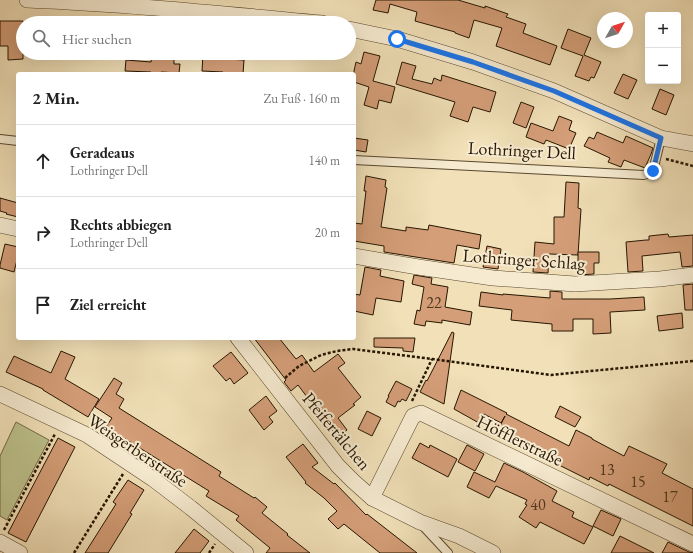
<!DOCTYPE html>
<html lang="de">
<meta charset="utf-8">
<style>
body{margin:0;font-family:"EB Garamond",serif;background:#f2f2f2;color:#222}
.controls{position:absolute;right:12px;top:12px;display:grid;overflow:hidden;border-radius:4px;box-shadow:0 4px 16px #0002}
.controls button{width:36px;height:36px;display:grid;place-items:center;padding:0;border:0;border-bottom:1px solid #e0e0e0;background:#fff;color:#222;font:20px sans-serif}
.compass{position:absolute;left:597px;top:12px;width:36px;height:36px;border-radius:50%;background:#fff;box-shadow:0 4px 16px #0002;rotate:51deg}
.stop{position:absolute;width:12px;height:12px;margin:-9px;border:3px solid #1a73e8;border-radius:50%;background:#fff}
.stop.end{background:#1a73e8;border-color:#fff;box-shadow:0 1px 4px #0008}
.list{margin:0;padding:0;list-style:none}
h2{display:flex;justify-content:space-between;align-items:center;height:52px;margin:0;padding:0 16px;font-size:17px}
h2 small{font-size:13px;font-weight:400;color:#767676}
.list li{display:grid;grid-template-columns:26px 1fr auto;gap:12px;align-items:center;box-sizing:border-box;height:72px;padding:0 16px;border-top:1px solid #e0e0e0}
.list b{display:block;font-size:15px;white-space:nowrap}
.list p{margin:0;font-size:13px;white-space:nowrap;color:#767676}
.list em{font-size:13px;font-style:normal;color:#767676}
.icon{flex:none;width:22px;height:22px;fill:none;stroke:currentColor;stroke-width:2;stroke-linecap:round;stroke-linejoin:round}
.map{position:relative;flex:none;width:693px;height:553px;overflow:hidden}
.search{position:absolute;background:#fff;box-shadow:0 4px 16px #0002;left:16px;top:16px;width:340px;height:44px;display:flex;align-items:center;gap:10px;box-sizing:border-box;padding:0 14px;border-radius:22px;color:#767676;font-size:15px}
.panel{position:absolute;background:#fff;box-shadow:0 4px 16px #0002;left:16px;top:72px;width:340px;height:268px;border-radius:4px}
.map>svg:first-child{display:block}
</style>
<div class="map">
<svg width="693" height="553" viewBox="0 0 693 553">
<rect width="100%" height="100%" fill="#f1e0b8"/>
<filter id="stains"><feTurbulence type="fractalNoise" baseFrequency=".005" numOctaves="4"/><feColorMatrix values="0 0 0 0 .2 0 0 0 0 .09 0 0 0 0 .02 0 0 0 .5 -.17"/></filter>
<radialGradient id="worn" r=".72"><stop offset=".6" stop-color="#630" stop-opacity="0"/><stop offset="1" stop-color="#630" stop-opacity=".3"/></radialGradient>
<polygon fill="#bdc18c" stroke="#726c46" points="16,422 49,440 7,520 0,516 0,456"/>
<g fill="#d49e78" stroke="#261600">
<polygon points="376,0 458,0 485,8 485,6 508,14 506,17 526,24 523,33 557,46 550,65 496,46 502,28 474,20 469,38 455,33 455,32 415,21 417,12 390,4 388,13 373,10"/>
<polygon points="0,21 23,21 23,59 8,60 8,46 0,46"/>
<polygon points="568,29 591,38 584,55 601,62 594,78 591,77 589,81 575,76 583,56 561,48"/>
<polygon points="364,52 380,56 373,81 395,87 391,103 379,100 377,109 364,105 369,87 354,82 354,71 356,62 361,64"/>
<polygon points="152,53 174,55 174,64 180,64 179,73 161,72 161,74 151,74 151,72 125,71 126,60 151,62"/>
<polygon points="210,53 226,53 226,59 244,60 243,74 222,74 223,72 202,71 203,54 210,54"/>
<polygon points="402,62 416,66 412,79 432,84 434,78 441,81 442,75 496,92 490,112 473,107 468,122 450,116 455,102 396,84"/>
<polygon points="623,74 637,80 628,99 614,93"/>
<polygon points="660,89 674,95 666,115 652,109"/>
<polygon points="521,102 534,107 526,128 513,123"/>
<polygon points="559,116 572,121 569,130 576,133 569,149 546,140 544,144 526,137 531,123 553,131"/>
<polygon points="597,132 623,143 626,136 653,148 651,154 645,168 624,160 621,167 608,162 610,158 584,146 589,137 594,139"/>
<polygon points="354,138 368,140 366,152 354,150"/>
<polygon points="366,176 386,180 385,187 387,188 381,227 406,231 406,227 428,230 429,225 481,235 479,249 457,245 454,263 384,252 384,246 354,241 354,223 362,224 366,191 364,191"/>
<polygon points="566,182 579,183 578,208 581,209 578,255 549,254 548,273 533,272 535,242 554,244 554,217 564,217"/>
<polygon points="0,198 18,203 18,217 6,214 7,213 0,211"/>
<polygon points="668,234 669,237 693,235 693,266 682,267 680,252 642,256 643,271 628,272 626,242 646,240 649,240 649,236"/>
<polygon points="5,244 18,247 18,256 14,272 0,268 0,265"/>
<polygon points="487,246 501,249 498,269 483,267"/>
<polygon points="578,252 599,252 599,263 594,263 594,274 578,275"/>
<polygon points="365,267 381,270 380,276 404,281 401,302 376,298 373,315 354,311 354,294 360,295"/>
<polygon points="414,275 432,278 431,284 448,287 445,307 472,312 470,325 442,320 442,323 426,321 425,326 414,324 417,310 420,311 424,287 412,284"/>
<polygon points="693,284 693,310 685,310 683,285"/>
<polygon points="550,291 562,292 562,299 610,299 644,297 645,310 610,312 611,333 593,334 593,319 573,319 573,331 552,331 552,324 511,320 512,310 479,306 481,292 503,295 503,294 550,298"/>
<polygon points="682,313 683,328 659,331 657,316"/>
<polygon points="452,332 454,333 444,404 420,392 426,380 427,381"/>
<polygon points="254,338 279,338 296,359 302,355 314,372 338,354 345,363 338,368 361,397 353,404 355,405 338,418 347,430 338,438 298,385 291,391 284,382 286,380"/>
<polygon points="374,338 415,338 413,352 403,351 403,348 374,347"/>
<polygon points="61,351 75,357 65,379 99,399 88,417 43,390 43,389 6,372 14,356 51,373"/>
<polygon points="231,352 248,373 234,384 230,378 226,381 213,366"/>
<polygon points="114,378 122,383 116,394 124,399 119,408 221,472 219,476 254,498 255,497 267,507 262,513 288,534 287,535 310,553 266,553 270,548 236,520 239,516 206,496 209,491 106,427 112,418 95,407"/>
<polygon points="396,381 412,389 406,401 402,399 400,402 398,401 395,407 386,402 389,396 388,396"/>
<polygon points="461,390 507,413 506,414 569,446 576,430 592,438 592,439 624,456 629,446 667,464 662,473 693,489 693,526 609,484 608,486 590,477 589,480 559,465 560,462 498,430 505,416 501,423 484,414 479,423 454,409"/>
<polygon points="266,396 277,411 269,417 273,422 264,430 249,410"/>
<polygon points="560,406 581,417 575,427 555,417"/>
<polygon points="367,411 381,418 372,436 358,429"/>
<polygon points="58,438 75,447 26,542 8,533"/>
<polygon points="420,443 429,448 430,445 457,459 448,477 412,458"/>
<polygon points="303,444 318,463 312,467 334,484 335,483 366,515 367,514 417,553 380,553 344,524 338,529 328,519 337,511 324,498 305,483 306,482 286,457"/>
<polygon points="467,445 484,454 475,471 458,462"/>
<polygon points="504,463 523,472 557,491 552,501 574,512 572,517 593,527 584,544 540,522 536,528 519,517 527,505 525,504 527,500 496,486 489,498 467,487 474,472 495,482"/>
<polygon points="128,480 144,490 130,513 132,514 108,553 85,553 116,504 113,502"/>
<polygon points="601,510 621,519 613,536 593,526"/>
<polygon points="194,529 209,541 200,553 175,553"/>
<polygon points="620,536 654,553 611,553"/>
<polygon points="668,542 689,552 693,553 662,553"/>
</g>
<g fill="none" stroke-linecap="round" stroke-linejoin="round">
<g stroke="#59482e" stroke-width="10">
<g id="lane">
<polyline points="0,139 18,141"/>
<polyline points="354,160 644,175 653,171 661,138"/>
<polyline points="423,526 448,553"/>
</g>
</g>
<g stroke="#59482e" stroke-width="16">
<g id="street">
<path d="M27,0C125,4 224,14 322,23"/>
<polyline points="349,29 397,39 473,62 554,91 661,138 693,144"/>
<polyline points="0,225 18,229"/>
<polyline points="354,256 418,267 493,278 575,284 660,279 693,275"/>
<polyline points="238,338 338,466 353,481 372,498 420,522 459,536 493,553"/>
<polyline points="0,394 87,435 153,479 191,508 246,553"/>
<polyline points="372,498 413,416 421,413 693,544"/>
<polyline points="0,542 20,553"/>
</g>
</g>
<g stroke="#261600" stroke-width="2.5" stroke-dasharray="3 2" stroke-linecap="butt">
<polyline points="666,159 693,166"/>
<polyline points="285,378 299,366 321,355 337,351 353,349 432,359 551,375 693,361"/>
<polyline points="412,401 432,359"/>
<polyline points="4,530 55,434"/>
<polyline points="74,553 123,474"/>
<polyline points="209,553 215,544"/>
</g>
<use href="#lane" stroke="#f6ebd1" stroke-width="8"/>
<use href="#street" stroke="#f6ebd1" stroke-width="15"/>
</g>
<g fill="none" stroke-linecap="round" stroke-linejoin="round">
<polyline stroke="#1a73e8" stroke-width="5" points="397,39 473,62 554,91 661,138 653,171"/>
</g>
<g text-anchor="middle" dominant-baseline="central" stroke-width="4" stroke-linejoin="round" paint-order="stroke">
<g font-size="16" fill="#52381e">
<text x="434" y="302">22</text>
<text x="607" y="469">13</text>
<text x="638" y="481">15</text>
<text x="670" y="496">17</text>
<text x="538" y="504">40</text>
</g>
<g font-size="18" fill="#261600" stroke="#f6ebd1">
<text transform="translate(522 150) rotate(3)">Lothringer Dell</text>
<text transform="translate(524 259) rotate(4)">Lothringer Schlag</text>
<text transform="translate(337 431) rotate(50)">Pfeifertälchen</text>
<text transform="translate(520 440) rotate(26)">Höfflerstraße</text>
<text transform="translate(138 450) rotate(34)">Weisgerberstraße</text>
</g>
</g>
<rect width="100%" height="100%" filter="url(#stains)"/>
<rect width="100%" height="100%" fill="url(#worn)"/>
</svg>
<div class="controls">
<button>+</button>
<button>−</button>
</div>
<svg class="compass" viewBox="-18 -18 36 36"><path d="M0-13l5 13h-10z" fill="#e53935"/><path d="M0 13l5-13h-10z" fill="#767676"/></svg>
<div class="stop" style="left:397px;top:39px"></div>
<div class="stop end" style="left:653px;top:171px"></div>
<div class="search"><svg class="icon" aria-label="search" viewBox="0 0 24 24"><circle cx="10" cy="10" r="6"/><path d="M15 15l6 6"/></svg>Hier suchen</div>
<section class="panel">
<h2>2 Min.<small>Zu Fuß · 160 m</small></h2>
<ul class="list">
<li><svg class="icon" aria-label="ahead" viewBox="0 0 24 24"><path d="M12 20V5M6 11l6-6 6 6"/></svg><div><b>Geradeaus</b><p>Lothringer Dell</p></div><em>140 m</em></li>
<li><svg class="icon" aria-label="right" viewBox="0 0 24 24"><path d="M7 20v-9h11M14 6l5 5-5 5"/></svg><div><b>Rechts abbiegen</b><p>Lothringer Dell</p></div><em>20 m</em></li>
<li><svg class="icon" aria-label="arrive" viewBox="0 0 24 24"><path d="M6 21V4h12l-3 4 3 4H6"/></svg><div><b>Ziel erreicht</b></div></li>
</ul>
</section>
</div>
